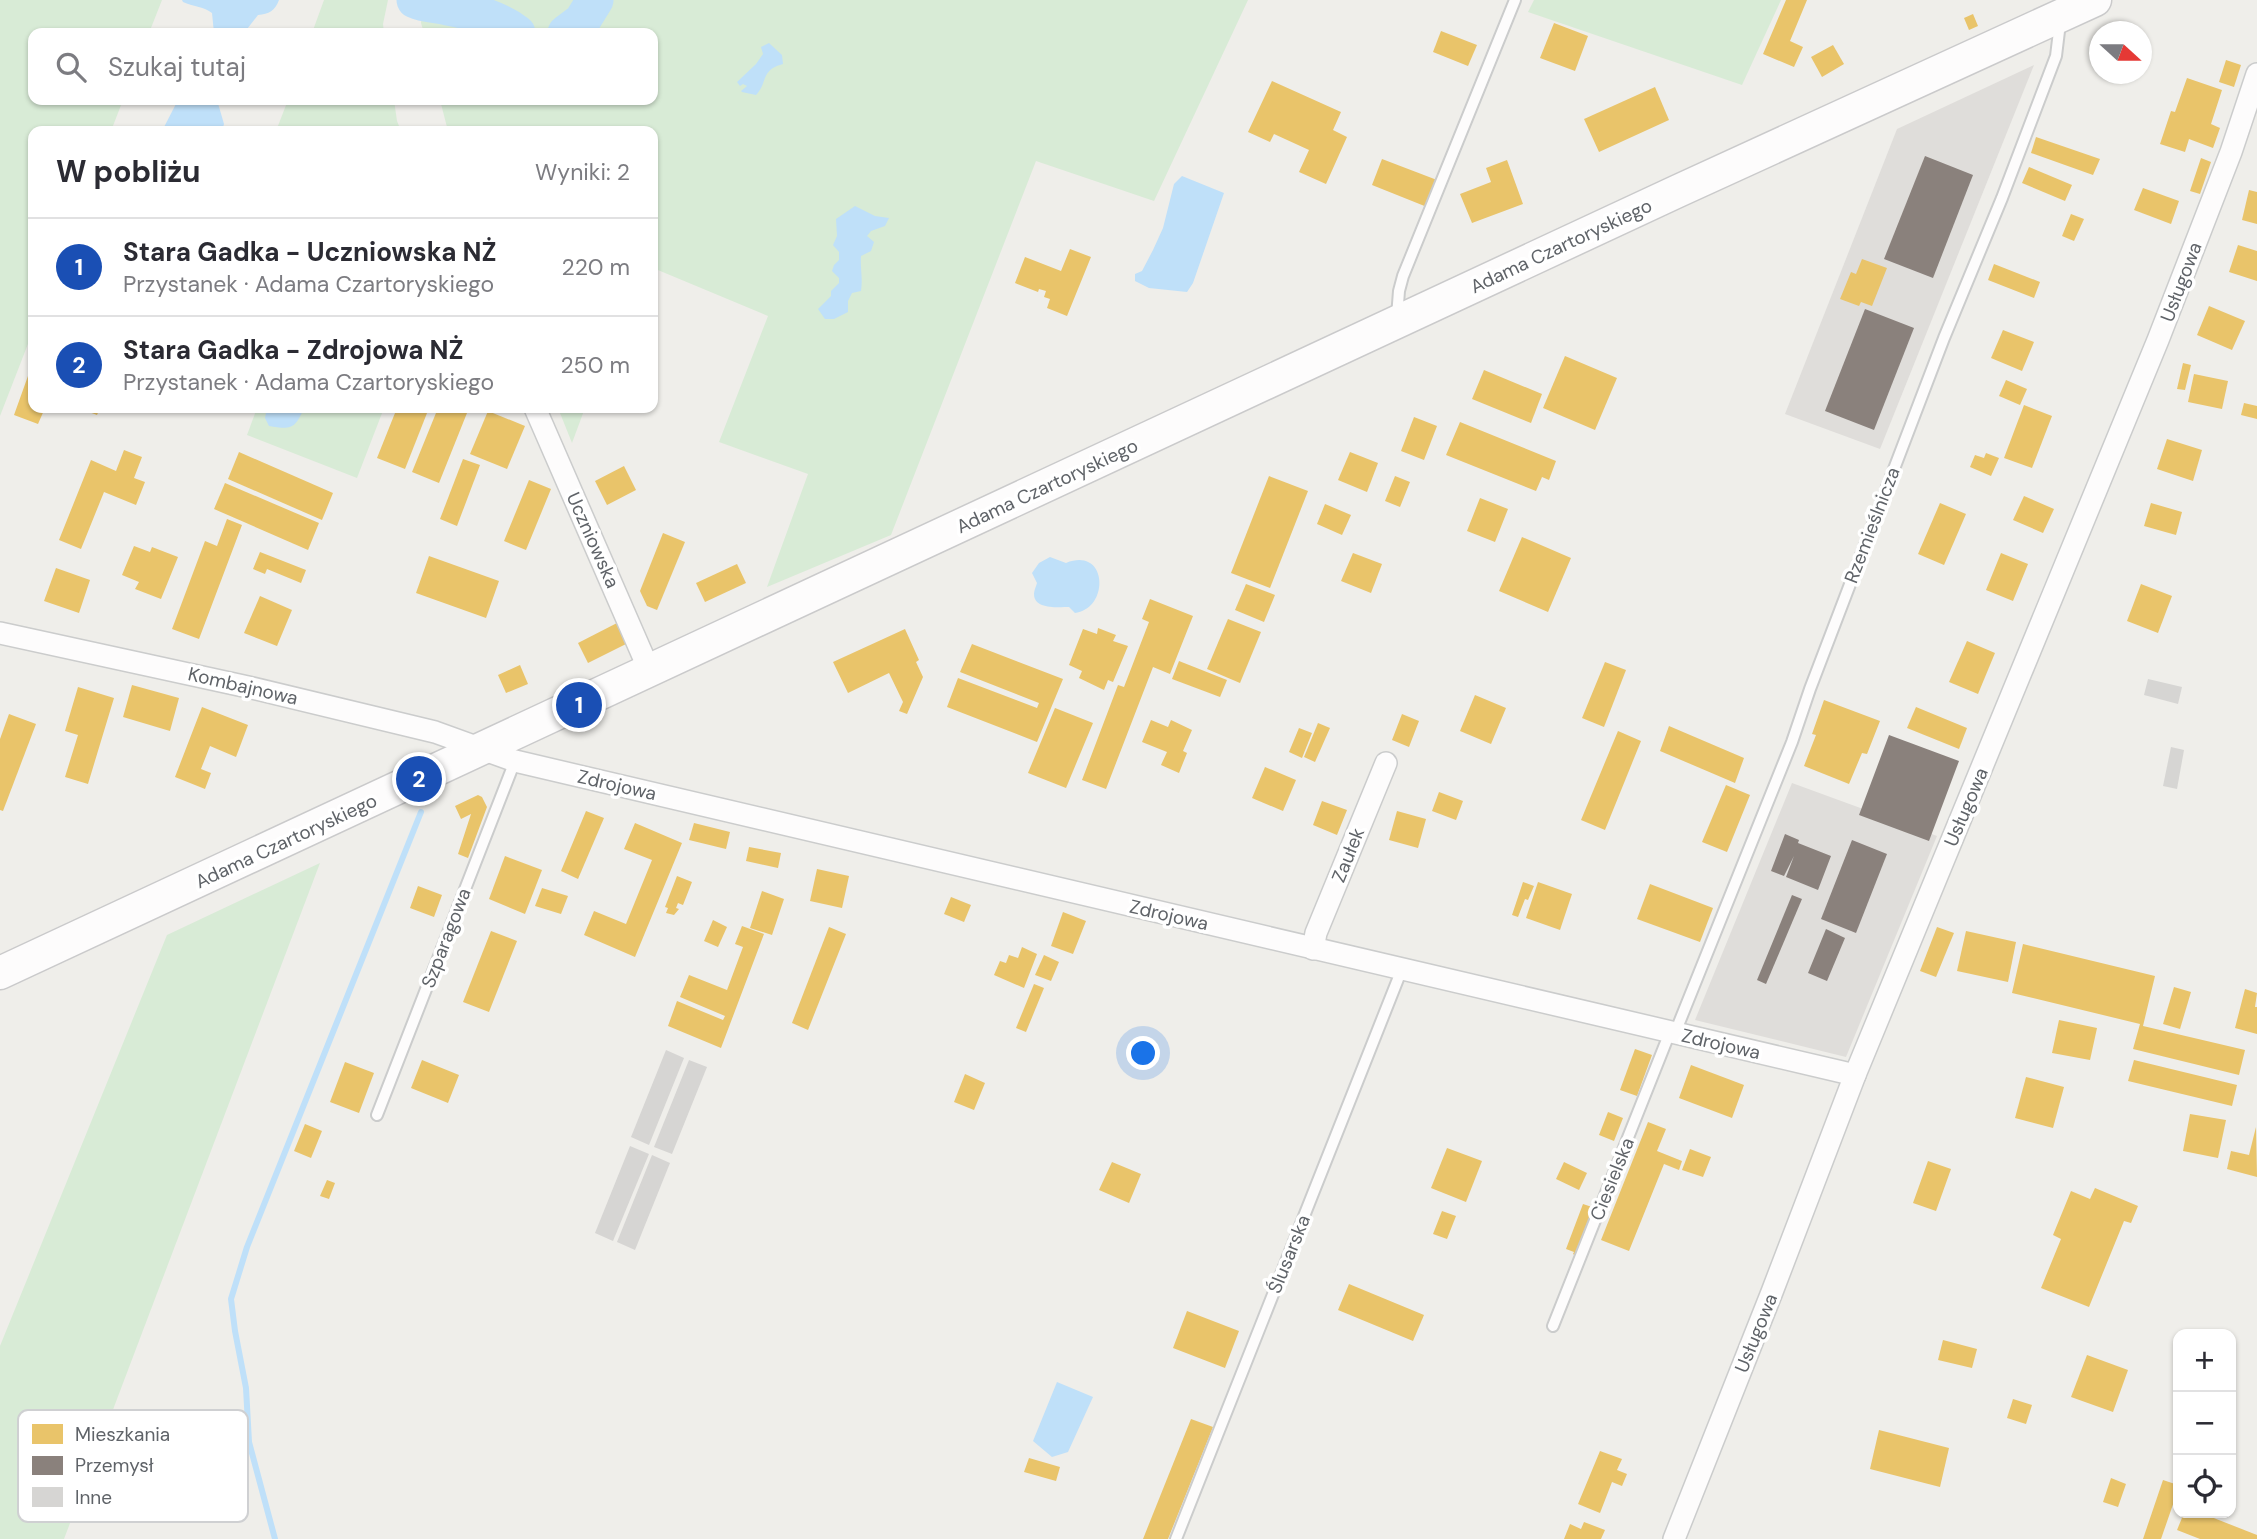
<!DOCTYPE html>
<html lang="pl">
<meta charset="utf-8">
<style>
body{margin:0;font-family:"DM Sans",sans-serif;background:#f7f7f7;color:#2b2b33}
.controls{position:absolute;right:21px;bottom:21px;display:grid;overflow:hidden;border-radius:14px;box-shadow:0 2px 5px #0004}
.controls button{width:63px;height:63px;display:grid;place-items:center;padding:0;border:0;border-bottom:2px solid #e1e1e2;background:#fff;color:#2b2b33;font:35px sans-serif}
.compass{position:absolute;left:2089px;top:21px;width:63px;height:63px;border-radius:50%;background:#fff;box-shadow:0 2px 5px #0004;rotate:111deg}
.you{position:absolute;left:1144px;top:1054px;width:24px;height:24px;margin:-18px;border:5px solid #fff;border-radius:50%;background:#1a73e8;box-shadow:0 0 0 10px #1a73e833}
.badge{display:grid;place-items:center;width:46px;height:46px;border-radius:50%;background:#919496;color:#fff;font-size:23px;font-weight:700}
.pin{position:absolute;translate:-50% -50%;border:4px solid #fff;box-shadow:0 2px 7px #0006}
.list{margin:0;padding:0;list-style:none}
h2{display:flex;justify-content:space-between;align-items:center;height:91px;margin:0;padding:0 28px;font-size:30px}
h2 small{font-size:23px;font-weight:400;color:#7c7c81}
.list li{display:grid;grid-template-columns:46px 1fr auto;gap:21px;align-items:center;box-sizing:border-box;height:98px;padding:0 28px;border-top:2px solid #e1e1e2}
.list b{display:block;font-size:26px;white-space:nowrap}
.list p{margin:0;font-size:23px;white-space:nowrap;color:#7c7c81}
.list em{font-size:23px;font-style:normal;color:#7c7c81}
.icon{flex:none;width:38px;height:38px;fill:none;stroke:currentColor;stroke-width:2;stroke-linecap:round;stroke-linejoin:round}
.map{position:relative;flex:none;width:2257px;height:1539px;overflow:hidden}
.search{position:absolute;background:#fff;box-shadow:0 2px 5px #0004;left:28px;top:28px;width:630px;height:77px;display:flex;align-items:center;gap:18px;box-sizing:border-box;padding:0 24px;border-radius:14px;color:#7c7c81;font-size:26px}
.panel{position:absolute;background:#fff;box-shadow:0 2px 5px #0004;left:28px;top:126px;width:630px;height:287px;border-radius:14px}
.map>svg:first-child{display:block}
</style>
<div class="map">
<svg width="2257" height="1539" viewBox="0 0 2257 1539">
<rect width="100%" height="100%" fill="#efeeea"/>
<g fill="#dfddda">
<polygon points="2034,65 1880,449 1785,414 1897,129"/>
<polygon points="1792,783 1937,836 1846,1057 1695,1020"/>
</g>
<g fill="#d8ebd6">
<polygon points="0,0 162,0 149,33 33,33 33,100 123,100 111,131 33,131 33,331 0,416"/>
<polygon points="324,0 388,0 383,24 384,33 312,33"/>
<polygon points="423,0 1248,0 1154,201 1036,161 891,535 767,587 808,474 719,442 768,316 653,268 653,131 448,131 440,100 653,100 653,33 424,33 421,23"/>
<polygon points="1534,0 1781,0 1742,85 1528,12"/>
<polygon points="288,100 394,100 397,121 401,131 276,131"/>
<polygon points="257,408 384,408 357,478 247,435"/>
<polygon points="558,408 585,408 572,443"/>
<polygon points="320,863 64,1539 0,1539 0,1346 167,935"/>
</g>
<g fill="#bfe0f9">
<path d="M182,0H279C275,11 269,14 258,15L244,33H214L212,13C203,6 193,7 183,2Z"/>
<path d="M769,43L782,55L783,64C760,70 768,83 756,95L742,92L741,91L747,86L743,84L740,86L737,82L756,64L763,54L761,47Z"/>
<polygon points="178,100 217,100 224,124 222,131 162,131"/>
<polygon points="1182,176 1224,193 1193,283 1187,292 1149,288 1135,281 1135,274 1142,271 1153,250 1163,228 1174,184"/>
<path d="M855,206L875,216L889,218L885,226L871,231L867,236L874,242L871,251L861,256C860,268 863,278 861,291L852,293L848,301V312L834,319H825L818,309L831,296V291L839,283V278L832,271L834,265L839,260V252L833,245L837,236L836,219Z"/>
<path d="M267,408H304C295,429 291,430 269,426L265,418Z"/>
<path d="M1050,557L1066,563C1108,546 1110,609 1075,613L1069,607C1059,607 1034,610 1034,594C1034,590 1036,587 1037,583L1032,573L1039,563Z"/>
<polygon points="1057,1382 1093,1397 1068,1452 1052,1457 1033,1441"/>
</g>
<g fill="#e9c46a">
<polygon points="1786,0 1807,0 1790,41 1803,47 1794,67 1763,54"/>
<polygon points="1973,14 1978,26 1969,30 1964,18"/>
<polygon points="1554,23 1588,36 1575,71 1540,58"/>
<polygon points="1441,31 1477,45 1468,66 1433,52"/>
<polygon points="1833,45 1844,64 1822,77 1811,57"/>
<polygon points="2226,60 2241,65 2234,87 2219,82"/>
<polygon points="2187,78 2222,90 2211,124 2220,128 2213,148 2189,139 2185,152 2160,144 2171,111 2175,112"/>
<polygon points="1272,81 1341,112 1333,130 1347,137 1326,184 1299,172 1309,150 1274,134 1270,142 1248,132"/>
<polygon points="1655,87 1669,120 1599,152 1584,119"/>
<polygon points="2036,137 2100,159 2093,175 2031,153"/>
<polygon points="2201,158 2211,162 2200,194 2190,191"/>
<polygon points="1382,159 1437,180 1427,207 1372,185"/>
<polygon points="1507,160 1523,204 1472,223 1460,194 1491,182 1486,168"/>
<polygon points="2029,167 2072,185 2065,201 2022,183"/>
<polygon points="2143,188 2179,201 2171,224 2134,210"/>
<polygon points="2249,190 2257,192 2257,224 2242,220"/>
<polygon points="2071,214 2084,219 2074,241 2062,236"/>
<polygon points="2238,245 2257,251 2257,281 2229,272"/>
<polygon points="1070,249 1091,257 1067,316 1047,308 1050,299 1044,297 1046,291 1039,289 1038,292 1015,283 1025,257 1061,271"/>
<polygon points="1862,259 1887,268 1872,306 1861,302 1859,306 1840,299 1851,272 1856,274"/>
<polygon points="1994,264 2040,282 2034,298 1988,280"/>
<polygon points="2209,306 2245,321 2232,350 2197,335"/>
<polygon points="2003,330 2034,342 2022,371 1991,358"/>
<polygon points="1565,356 1617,378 1595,430 1543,408"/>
<polygon points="33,362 33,408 45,408 38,424 14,415"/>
<polygon points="2183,363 2191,365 2185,390 2177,389"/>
<polygon points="1484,370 1542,394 1531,423 1472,399"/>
<polygon points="2194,374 2228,381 2222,409 2188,402"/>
<polygon points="2006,380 2027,389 2020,405 1999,396"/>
<polygon points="2244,403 2257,406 2257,419 2241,415"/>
<polygon points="2024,405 2052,416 2032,468 2004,458"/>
<polygon points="78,408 100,408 97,415"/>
<polygon points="397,408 429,408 405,469 377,458"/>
<polygon points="438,408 469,408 439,483 412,472"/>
<polygon points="488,411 525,426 507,469 470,454"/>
<polygon points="1414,417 1437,426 1424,460 1401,451"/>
<polygon points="1460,422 1556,461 1549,480 1542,477 1536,491 1446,455"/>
<polygon points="2167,439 2202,450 2193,481 2157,469"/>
<polygon points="124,450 142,457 134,478 145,482 136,505 104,492 81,549 59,540 91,460 116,471"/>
<polygon points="239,452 333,493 322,520 228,479"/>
<polygon points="1350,452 1378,463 1367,492 1338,480"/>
<polygon points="1986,453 1999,458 1991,476 1970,467 1975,455 1984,458"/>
<polygon points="463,459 480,465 457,526 440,519"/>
<polygon points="624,466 636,490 607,505 595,481"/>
<polygon points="1269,476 1308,491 1270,588 1231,573"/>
<polygon points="1395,476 1410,482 1400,507 1385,501"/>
<polygon points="529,480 551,489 526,550 504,541"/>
<polygon points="225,483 319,523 308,550 214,509"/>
<polygon points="2024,496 2054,509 2043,533 2013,520"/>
<polygon points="1480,498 1508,509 1495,542 1467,531"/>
<polygon points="1940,503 1966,514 1944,565 1918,554"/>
<polygon points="2151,503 2182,512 2176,535 2144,526"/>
<polygon points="1325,504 1351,515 1342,535 1317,524"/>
<polygon points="227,519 242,525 199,639 172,629 205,541 217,546"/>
<polygon points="663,533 685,542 657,610 647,606 640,591"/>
<polygon points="1522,537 1571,558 1548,612 1499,591"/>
<polygon points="134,546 150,552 152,547 178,557 161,599 135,589 139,582 122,575"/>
<polygon points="260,552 306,570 301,583 267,569 265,574 253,569"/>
<polygon points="1353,553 1382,564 1371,593 1341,581"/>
<polygon points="2001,553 2028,564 2013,601 1986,590"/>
<polygon points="429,556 499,581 486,618 416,593"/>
<polygon points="737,564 746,583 705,602 696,583"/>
<polygon points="56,568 90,580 79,613 44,601"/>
<polygon points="1246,584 1275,595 1264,622 1235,610"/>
<polygon points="2141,584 2172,596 2158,633 2127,621"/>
<polygon points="260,596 292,610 277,646 244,633"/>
<polygon points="1150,599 1193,616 1170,674 1153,667 1106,789 1082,780 1118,685 1124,687 1149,622 1142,619"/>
<polygon points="1228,619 1261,632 1240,683 1207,669"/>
<polygon points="617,623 628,643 588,663 578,643"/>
<polygon points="1098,628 1116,635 1113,641 1128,646 1113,682 1108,680 1104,690 1079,678 1082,671 1069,665 1083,629 1097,634"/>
<polygon points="905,629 919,660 916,662 923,677 907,714 899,711 903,702 889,673 848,693 833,662"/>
<polygon points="1967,641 1995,653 1978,694 1949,682"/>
<polygon points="972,644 1063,679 1037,742 947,707 958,678 1037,708 1039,703 960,672"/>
<polygon points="1179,661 1227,680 1220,697 1172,679"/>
<polygon points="1605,662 1626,670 1604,727 1582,718"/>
<polygon points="520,665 528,684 506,693 498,675"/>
<polygon points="132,685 179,698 170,731 123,717"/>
<polygon points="78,687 114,698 88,784 65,777 78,735 65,731"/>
<polygon points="1475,695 1506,708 1491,744 1460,731"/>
<polygon points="1824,700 1880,721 1867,754 1862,753 1849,784 1804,766 1816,735 1812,734"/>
<polygon points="202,707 248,725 236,757 210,746 201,769 211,773 205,789 175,777"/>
<polygon points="1916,707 1967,728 1959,749 1907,728"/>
<polygon points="1055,708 1093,723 1066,788 1028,773"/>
<polygon points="9,714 36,724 3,811 0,810 0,739"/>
<polygon points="1402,714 1419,721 1409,747 1392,740"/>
<polygon points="1151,720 1168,727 1171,720 1192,730 1183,751 1187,753 1179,773 1161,765 1167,752 1142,742"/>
<polygon points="1318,723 1330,728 1315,762 1304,757"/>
<polygon points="1669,726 1744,758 1735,783 1660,751"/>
<polygon points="1299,728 1312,733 1302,758 1289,752"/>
<polygon points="1618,731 1641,741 1605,830 1581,820"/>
<polygon points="1265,767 1296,780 1283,811 1252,798"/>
<polygon points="1726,785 1750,795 1727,852 1702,842"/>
<polygon points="1439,792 1463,801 1456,820 1432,811"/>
<polygon points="478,795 482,797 487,807 468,858 458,854 471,814 461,819 455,806"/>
<polygon points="1322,801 1347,810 1337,835 1313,825"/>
<polygon points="586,811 604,818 578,879 561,871"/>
<polygon points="1397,811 1426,819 1418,848 1389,840"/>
<polygon points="635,823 682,843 635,957 584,935 594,911 626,924 652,860 624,849"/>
<polygon points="694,823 730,832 726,849 689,840"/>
<polygon points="749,847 781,853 778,868 746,861"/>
<polygon points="505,856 542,870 525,914 489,899"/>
<polygon points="817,869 849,876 842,908 810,901"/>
<polygon points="677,876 692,882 683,905 678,903 676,908 679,909 674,915 666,913 668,908 665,907"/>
<polygon points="1523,882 1534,886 1528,900 1525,899 1518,917 1512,915"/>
<polygon points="1538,882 1572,894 1560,930 1526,918"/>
<polygon points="1650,884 1713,908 1700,942 1637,919"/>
<polygon points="418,886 442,895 434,917 410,908"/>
<polygon points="542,888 568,896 561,914 535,906"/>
<polygon points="762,891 784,899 772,935 750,928"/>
<polygon points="951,897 971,905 964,922 944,914"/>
<polygon points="1063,912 1086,921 1073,954 1051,946"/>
<polygon points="713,920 727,927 718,947 704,941"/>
<polygon points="742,926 764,934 721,1048 668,1026 677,1001 723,1020 725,1016 680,997 689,975 727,990 743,947 735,944"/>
<polygon points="829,927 846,934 808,1030 792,1023"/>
<polygon points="1937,927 1954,933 1936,977 1920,971"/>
<polygon points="491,931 517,941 489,1012 463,1002"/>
<polygon points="1966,931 2016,942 2008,982 1957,971"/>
<polygon points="2023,944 2155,976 2143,1026 2245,1050 2239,1075 2133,1049 2140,1024 2012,993"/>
<polygon points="1022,947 1037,954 1024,988 994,975 1000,961 1006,963 1009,955 1018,958"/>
<polygon points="1044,955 1059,962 1051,981 1035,975"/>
<polygon points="1034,984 1044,988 1026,1032 1016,1028"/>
<polygon points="2174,987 2191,992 2180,1029 2163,1024"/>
<polygon points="2245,989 2257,993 2255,1007 2257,1007 2257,1034 2235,1028"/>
<polygon points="2059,1020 2097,1028 2090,1060 2052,1053"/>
<polygon points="1635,1049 1652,1055 1637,1096 1620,1090"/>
<polygon points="422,1060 459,1075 448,1103 411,1088"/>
<polygon points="2134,1060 2237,1085 2232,1106 2128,1081"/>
<polygon points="345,1062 374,1073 359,1113 330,1102"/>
<polygon points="1691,1065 1744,1085 1732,1118 1679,1098"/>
<polygon points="965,1074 985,1083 974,1110 954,1102"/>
<polygon points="2026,1077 2064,1087 2053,1128 2015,1118"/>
<polygon points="1608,1112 1623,1118 1614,1141 1599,1135"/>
<polygon points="2190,1114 2226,1120 2218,1158 2183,1151"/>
<polygon points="1648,1122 1666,1129 1657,1151 1682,1161 1679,1170 1664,1164 1629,1251 1601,1240"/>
<polygon points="305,1124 322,1131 311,1158 294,1151"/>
<polygon points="2256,1127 2257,1177 2227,1169 2231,1151 2249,1155"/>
<polygon points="1447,1148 1482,1161 1466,1202 1431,1188"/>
<polygon points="1690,1149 1711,1157 1703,1177 1682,1170"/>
<polygon points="1928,1161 1951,1169 1936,1211 1913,1203"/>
<polygon points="1112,1162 1141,1174 1129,1203 1099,1190"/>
<polygon points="1564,1162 1587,1173 1579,1190 1556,1179"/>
<polygon points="327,1180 335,1183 329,1199 320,1196"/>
<polygon points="2095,1188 2138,1206 2131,1223 2124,1221 2089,1307 2041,1288 2061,1239 2053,1235 2071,1191 2090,1199"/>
<polygon points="1583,1204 1595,1208 1576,1256 1573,1254 1574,1252 1566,1249"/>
<polygon points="1442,1211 1456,1216 1447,1239 1433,1234"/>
<polygon points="1349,1284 1424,1315 1413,1341 1338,1310"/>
<polygon points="1187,1311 1239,1331 1225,1368 1173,1348"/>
<polygon points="1943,1340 1977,1349 1972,1368 1938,1360"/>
<polygon points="2087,1355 2128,1370 2113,1412 2071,1397"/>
<polygon points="2013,1399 2032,1405 2026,1424 2007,1418"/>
<polygon points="1191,1419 1213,1427 1168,1539 1143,1539"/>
<polygon points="1879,1430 1949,1448 1940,1487 1870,1469"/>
<polygon points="1600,1451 1622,1459 1617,1470 1627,1474 1622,1486 1612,1482 1600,1513 1578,1504"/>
<polygon points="1029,1458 1060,1467 1056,1481 1024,1472"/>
<polygon points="2111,1478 2126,1484 2118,1507 2103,1502"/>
<polygon points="2163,1480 2178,1485 2178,1490 2161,1539 2143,1539"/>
<polygon points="2184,1513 2201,1513 2257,1535 2257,1539 2200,1539 2177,1530"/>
<polygon points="1584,1522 1605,1530 1601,1539 1564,1539 1570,1524 1581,1529"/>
</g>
<g fill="#8a817c">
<polygon points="1925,156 1973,175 1933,278 1884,259"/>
<polygon points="1865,309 1914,328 1874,430 1825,411"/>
<polygon points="1889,735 1959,761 1929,841 1859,815"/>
<polygon points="1785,834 1799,840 1798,843 1831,856 1818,890 1786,877 1794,856 1784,876 1771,871"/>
<polygon points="1852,840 1887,854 1856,933 1821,919"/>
<polygon points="1792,895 1802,899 1766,984 1757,980"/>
<polygon points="1826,929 1845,938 1827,981 1808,973"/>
</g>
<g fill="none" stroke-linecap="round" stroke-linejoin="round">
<polyline stroke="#bfe0f9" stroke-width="6" points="275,1539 249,1442 246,1388 235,1331 231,1299 247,1247 421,812"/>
<g stroke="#bfe0f9" stroke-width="37">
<path d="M415,0C426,5 436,4 448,7C470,11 499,19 517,33"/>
<polyline points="566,33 582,21 595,0"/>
</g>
</g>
<g fill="#d6d5d3">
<polygon points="2148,679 2182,687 2178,704 2144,695"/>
<polygon points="2171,747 2184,750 2177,789 2163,786"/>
<polygon points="666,1050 684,1058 649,1145 631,1137"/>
<polygon points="689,1060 707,1067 672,1154 654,1147"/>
<polygon points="630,1146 649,1154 613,1241 595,1233"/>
<polygon points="652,1155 670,1163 635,1250 617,1242"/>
</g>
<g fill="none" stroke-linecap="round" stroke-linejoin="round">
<g stroke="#cbcccc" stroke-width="14">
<g id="lane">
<polyline points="1397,317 1399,291 1403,276 1515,0"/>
<polyline points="1675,1033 1792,742 1810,689 1944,338 2002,198 2056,56 2060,23"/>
<polyline points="377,1115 515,761"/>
<polyline points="1553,1326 1670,1032"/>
<polyline points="1176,1539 1402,969"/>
</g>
</g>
<g stroke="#cbcccc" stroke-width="24">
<g id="street">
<polyline points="535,408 650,672"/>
<polyline points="0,633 248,687 435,732 515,761 1855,1075"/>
<polyline points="1313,949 1316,933 1386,763"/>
<polyline points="1674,1539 1772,1292 1855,1075 2158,340 2231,152 2257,74"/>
</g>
</g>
<g stroke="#cacacb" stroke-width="35">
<polyline id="secondary" points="0,973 1678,191 2095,0"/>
</g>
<use href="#lane" stroke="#fdfcfc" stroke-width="10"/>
<use href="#street" stroke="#fdfcfc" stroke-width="21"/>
<use href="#secondary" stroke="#fdfcfc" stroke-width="32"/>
</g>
<g text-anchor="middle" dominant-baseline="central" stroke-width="7" stroke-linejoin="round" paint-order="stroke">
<g font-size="19" fill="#5f6368" stroke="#fff">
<text transform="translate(1561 246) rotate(-25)">Adama Czartoryskiego</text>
<text transform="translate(2181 282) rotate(-69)">Usługowa</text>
<text transform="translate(1047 486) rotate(-25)">Adama Czartoryskiego</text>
<text transform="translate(1872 525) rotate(-69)">Rzemieślnicza</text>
<text transform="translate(593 540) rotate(66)">Uczniowska</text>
<text transform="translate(243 686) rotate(13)">Kombajnowa</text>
<text transform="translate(617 785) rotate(13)">Zdrojowa</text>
<text transform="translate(1966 807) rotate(-67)">Usługowa</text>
<text transform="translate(286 841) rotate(-25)">Adama Czartoryskiego</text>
<text transform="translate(1348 855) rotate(-68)">Zaułek</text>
<text transform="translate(1169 915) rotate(13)">Zdrojowa</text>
<text transform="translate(446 938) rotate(-69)">Szparagowa</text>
<text transform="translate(1721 1044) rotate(13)">Zdrojowa</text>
<text transform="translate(1612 1179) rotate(-68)">Ciesielska</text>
<text transform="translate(1289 1254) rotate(-68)">Ślusarska</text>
<text transform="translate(1756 1333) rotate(-68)">Usługowa</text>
</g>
</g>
<rect x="18" y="1410" width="230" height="112" rx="10" fill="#fff" stroke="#cfd0d2" stroke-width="2"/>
<rect x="32" y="1424" width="31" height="20" fill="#e9c46a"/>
<rect x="32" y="1456" width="31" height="19" fill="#8a817c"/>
<rect x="32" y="1487" width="31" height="20" fill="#d6d5d3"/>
<g font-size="19" fill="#5f6368">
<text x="75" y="1441">Mieszkania</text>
<text x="75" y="1472">Przemysł</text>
<text x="75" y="1504">Inne</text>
</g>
</svg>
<div class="controls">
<button>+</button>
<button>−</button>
<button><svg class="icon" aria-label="locate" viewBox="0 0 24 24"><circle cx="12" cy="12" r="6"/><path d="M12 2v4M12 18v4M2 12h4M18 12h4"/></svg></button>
</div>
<svg class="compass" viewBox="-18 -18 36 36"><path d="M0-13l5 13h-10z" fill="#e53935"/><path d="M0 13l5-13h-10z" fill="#7c7c81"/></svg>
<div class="you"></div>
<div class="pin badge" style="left:579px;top:705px;background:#1a4fb4">1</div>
<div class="pin badge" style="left:419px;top:779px;background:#1a4fb4">2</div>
<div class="search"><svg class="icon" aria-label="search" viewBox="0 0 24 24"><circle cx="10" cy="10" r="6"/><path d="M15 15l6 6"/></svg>Szukaj tutaj</div>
<section class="panel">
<h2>W pobliżu<small>Wyniki: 2</small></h2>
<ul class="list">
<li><span class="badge" style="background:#1a4fb4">1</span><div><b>Stara Gadka - Uczniowska NŻ</b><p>Przystanek · Adama Czartoryskiego</p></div><em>220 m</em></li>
<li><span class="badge" style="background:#1a4fb4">2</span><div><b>Stara Gadka - Zdrojowa NŻ</b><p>Przystanek · Adama Czartoryskiego</p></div><em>250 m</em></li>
</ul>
</section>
</div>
